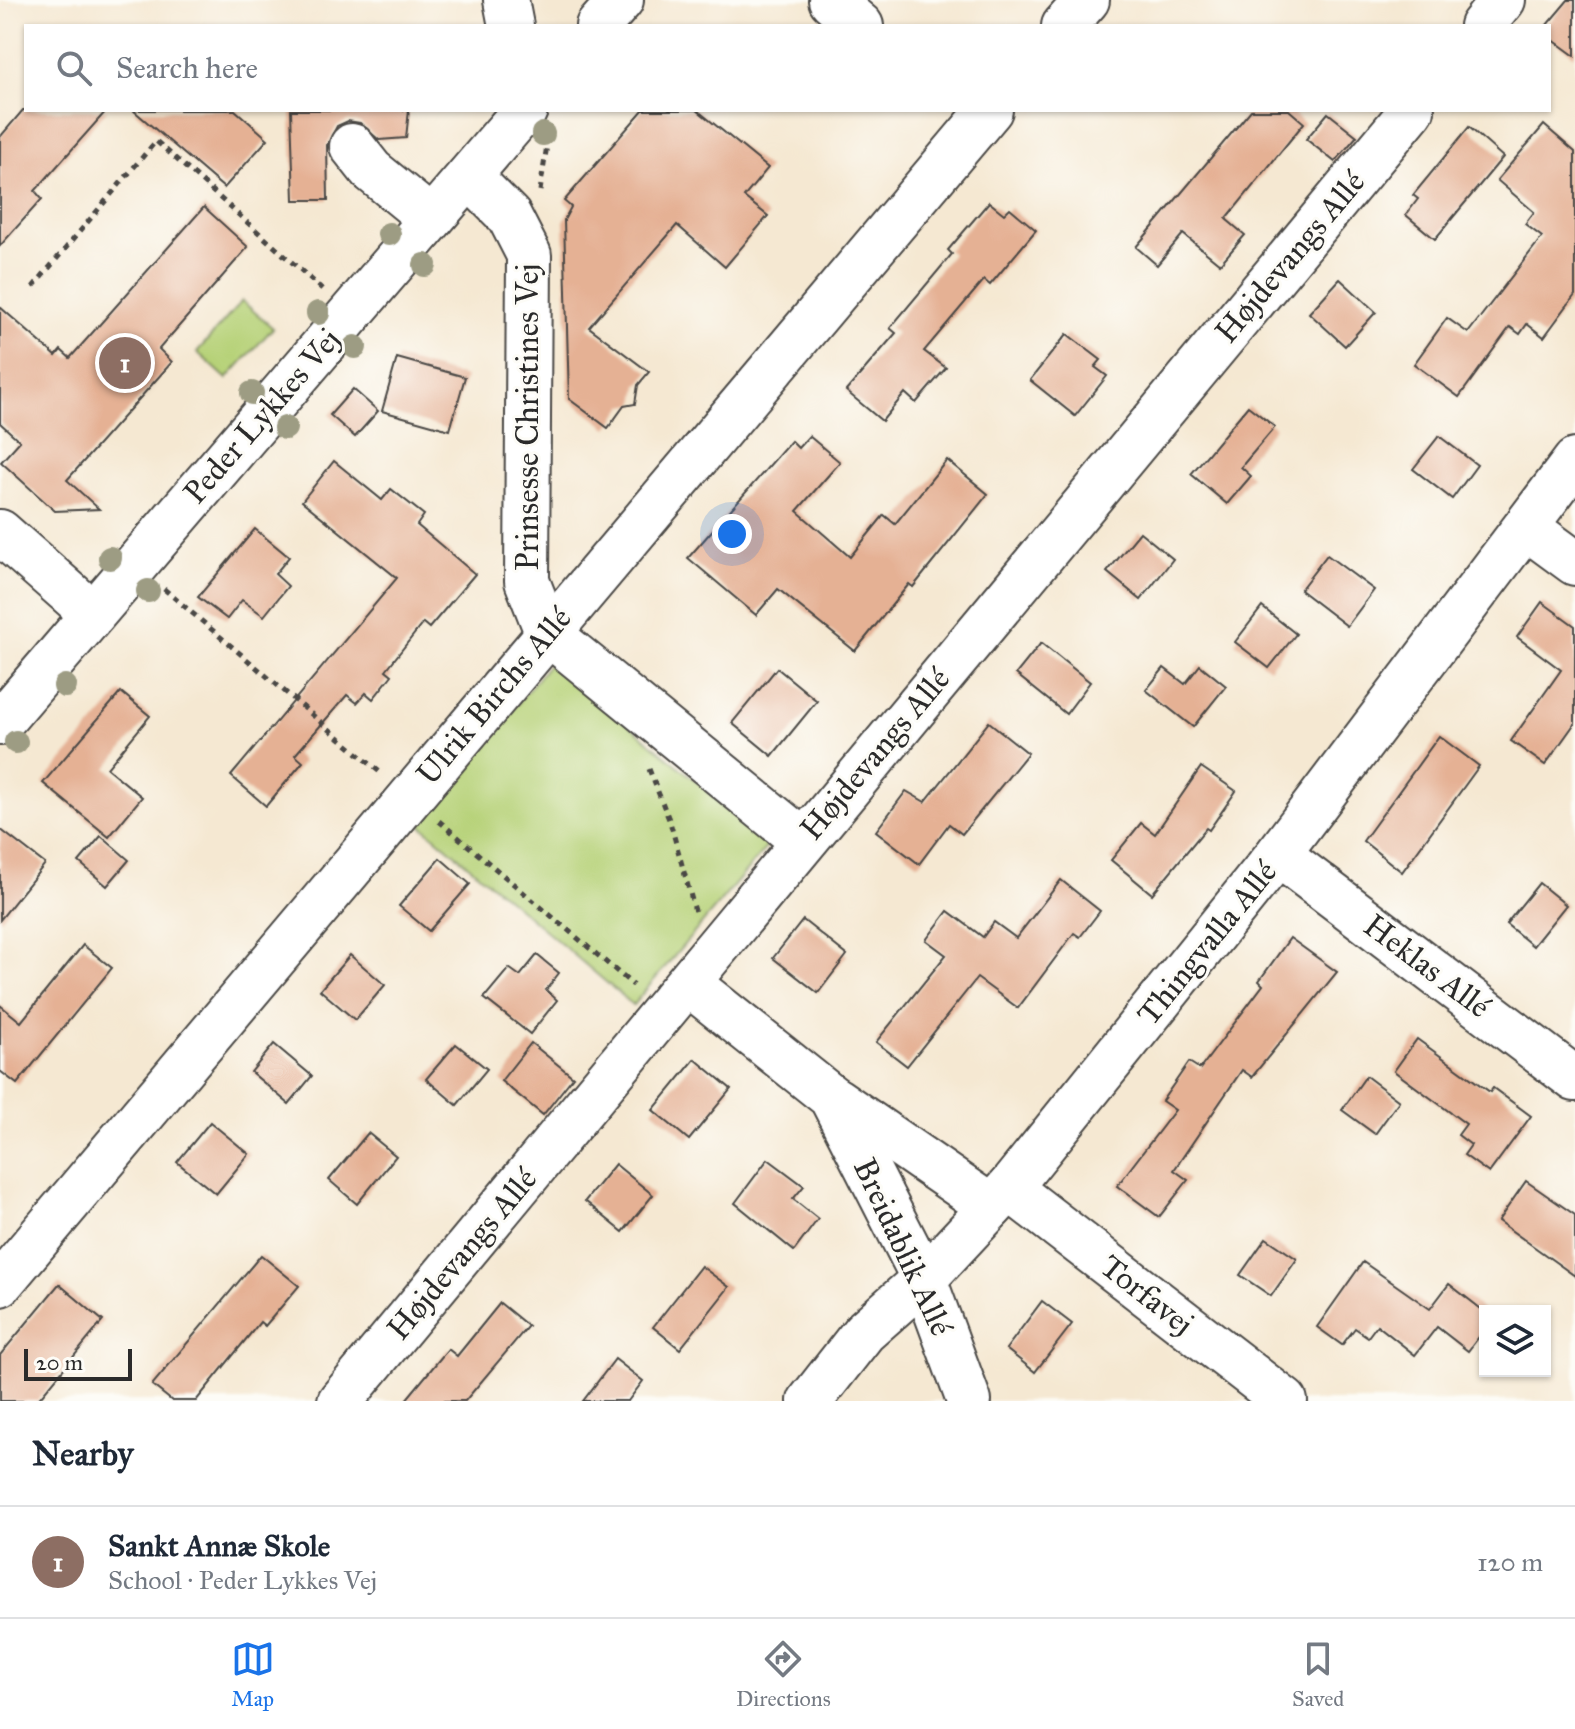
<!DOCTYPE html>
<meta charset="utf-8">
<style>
body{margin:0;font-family:"IM FELL Great Primer",serif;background:#f6f6f7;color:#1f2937}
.controls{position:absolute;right:24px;bottom:24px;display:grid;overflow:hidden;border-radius:0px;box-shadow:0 2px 6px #0004}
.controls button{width:72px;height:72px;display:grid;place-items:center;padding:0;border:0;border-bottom:2px solid #e0e1e3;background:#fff;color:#1f2937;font:40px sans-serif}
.scale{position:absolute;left:24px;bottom:20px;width:108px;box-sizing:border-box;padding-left:8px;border:4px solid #2b2b2b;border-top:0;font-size:22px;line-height:28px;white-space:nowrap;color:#2b2b2b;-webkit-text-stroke:6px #fdfcf7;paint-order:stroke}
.you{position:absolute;left:732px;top:534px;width:28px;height:28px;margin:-20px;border:6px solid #fff;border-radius:50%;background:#1a73e8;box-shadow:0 0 0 12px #1a73e833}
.badge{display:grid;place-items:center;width:52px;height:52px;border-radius:50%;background:#1a73e8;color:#fff;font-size:26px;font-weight:700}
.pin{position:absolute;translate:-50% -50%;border:4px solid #fff;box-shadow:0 2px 8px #0006}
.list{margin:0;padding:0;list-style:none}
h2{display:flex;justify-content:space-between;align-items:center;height:104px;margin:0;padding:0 32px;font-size:34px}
h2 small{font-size:26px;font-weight:400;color:#747a83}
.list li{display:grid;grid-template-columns:52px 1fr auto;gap:24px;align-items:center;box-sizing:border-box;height:112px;padding:0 32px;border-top:2px solid #e0e1e3}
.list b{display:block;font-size:30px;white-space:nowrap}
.list p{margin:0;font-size:26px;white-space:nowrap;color:#747a83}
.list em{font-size:26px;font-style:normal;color:#747a83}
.icon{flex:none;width:44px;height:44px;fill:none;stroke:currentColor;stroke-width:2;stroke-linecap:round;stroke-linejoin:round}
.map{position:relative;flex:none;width:1575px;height:1401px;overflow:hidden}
.search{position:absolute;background:#fff;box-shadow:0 2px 6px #0004;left:24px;right:24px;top:24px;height:88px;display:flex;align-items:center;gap:20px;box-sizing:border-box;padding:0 28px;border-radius:0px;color:#747a83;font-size:30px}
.sheet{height:216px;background:#fff}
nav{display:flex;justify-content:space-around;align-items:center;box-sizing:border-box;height:112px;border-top:2px solid #e0e1e3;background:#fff;font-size:22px;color:#747a83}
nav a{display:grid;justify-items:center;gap:4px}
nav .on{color:#1a73e8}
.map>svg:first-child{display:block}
</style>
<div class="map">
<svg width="1575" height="1401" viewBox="0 0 1575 1401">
<rect width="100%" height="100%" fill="#fdfcf7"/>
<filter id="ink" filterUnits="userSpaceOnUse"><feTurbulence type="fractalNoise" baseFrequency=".0125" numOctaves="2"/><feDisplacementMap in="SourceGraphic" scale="16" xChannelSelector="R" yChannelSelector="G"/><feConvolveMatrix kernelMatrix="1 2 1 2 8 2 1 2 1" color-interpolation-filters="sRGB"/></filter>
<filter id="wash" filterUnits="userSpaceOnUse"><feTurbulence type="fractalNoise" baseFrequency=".006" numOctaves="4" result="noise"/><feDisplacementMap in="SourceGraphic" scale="32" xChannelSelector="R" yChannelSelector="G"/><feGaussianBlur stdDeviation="1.8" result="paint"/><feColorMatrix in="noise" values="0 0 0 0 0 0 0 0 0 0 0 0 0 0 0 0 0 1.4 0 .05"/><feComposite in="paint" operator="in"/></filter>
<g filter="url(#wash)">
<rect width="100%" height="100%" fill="#f5e8d2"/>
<g fill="#b6d177" stroke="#707e51" stroke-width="2">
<polygon points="242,301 273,328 227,379 197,352"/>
<polygon points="552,660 770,843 633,1005 421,825"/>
</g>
<g id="blocks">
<g fill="#e5b194">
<polygon points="1568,0 1575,0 1575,56 1549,37 1546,26"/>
<polygon points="23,110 107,110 35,191 42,199 0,246 0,137"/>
<polygon points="133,110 235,110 268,139 224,188"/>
<polygon points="291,110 409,110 406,138 379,140 360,123 348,121 337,126 327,145 328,200 294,200"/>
<polygon points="643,110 697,110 768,168 744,197 768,216 725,267 677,225 589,327 649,372 638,385 635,404 624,406 608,428 569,399 564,220 571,207 564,201"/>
<polygon points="1251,110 1289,110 1304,123 1226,219 1245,235 1220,264 1183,234 1157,265 1136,247"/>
<polygon points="1328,113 1357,136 1335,162 1306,139"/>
<polygon points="1544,125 1575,152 1575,295 1544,337 1527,324 1520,334 1510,327 1459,397 1414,364 1447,318 1468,333 1542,237 1525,224 1534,212 1497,180"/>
<polygon points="1469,127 1503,157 1435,239 1406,215 1418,199 1413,195"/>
<polygon points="989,202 1004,214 1010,208 1036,230 990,285 984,280 924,351 946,368 916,403 905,393 882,421 846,391 896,333 890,328 952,254 948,250"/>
<polygon points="204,207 248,247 159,349 172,362 67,480 99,509 55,511 1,462 20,441 0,423 0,307 56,356 61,350 70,358"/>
<polygon points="1340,279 1376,312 1345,346 1309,313"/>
<polygon points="1067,334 1101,360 1095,367 1107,376 1075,416 1030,380"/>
<polygon points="397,358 465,377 450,430 382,411"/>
<polygon points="353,389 378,411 355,437 330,415"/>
<polygon points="1248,406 1275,427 1241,467 1251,476 1227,504 1191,474"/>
<polygon points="809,436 840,462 797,511 850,557 884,515 895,524 947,460 988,494 913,587 909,584 855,651 778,589 756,615 688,558 791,441 798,448"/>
<polygon points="1439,436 1477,465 1452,499 1413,469"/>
<polygon points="334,461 382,500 391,489 424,515 417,525 475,574 429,628 423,623 386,670 392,675 373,699 366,693 357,703 347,695 295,755 303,762 266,806 231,776 397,578 302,501"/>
<polygon points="255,529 289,557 275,574 288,586 264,616 242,600 227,619 198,597"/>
<polygon points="1140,532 1173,559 1141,600 1107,572"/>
<polygon points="1327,555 1374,590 1347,626 1300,590"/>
<polygon points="1542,602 1575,626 1575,723 1545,765 1511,741 1561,670 1517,637"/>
<polygon points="1262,607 1296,634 1269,668 1235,642"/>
<polygon points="1041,643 1090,682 1066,714 1016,674"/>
<polygon points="1200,665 1226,686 1193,727 1146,690 1164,668 1185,684"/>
<polygon points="777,668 817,701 772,756 732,723"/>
<polygon points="121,692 150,716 107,768 142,797 109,837 43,783"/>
<polygon points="989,722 1028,753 962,834 949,824 919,864 876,831 906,791 925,802"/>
<polygon points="1439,736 1479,766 1402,872 1363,841"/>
<polygon points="1201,767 1236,791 1209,830 1206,828 1152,894 1111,860 1141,823 1155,834"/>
<polygon points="0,829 45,864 0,920"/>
<polygon points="101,836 129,860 107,886 79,862"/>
<polygon points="440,858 470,884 429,931 399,906"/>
<polygon points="1061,880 1100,911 1080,937 1074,933 1018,1008 977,978 907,1066 876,1042 946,955 926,940 948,911 983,937 994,922 1016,938"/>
<polygon points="1539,883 1566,905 1533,946 1506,924"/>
<polygon points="803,920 847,955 818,993 773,958"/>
<polygon points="1290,938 1337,972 1252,1077 1242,1070 1174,1170 1188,1180 1159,1217 1117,1186 1175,1110 1162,1101 1189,1062 1200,1069 1263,985 1259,981"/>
<polygon points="83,945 112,968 17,1084 0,1071 0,1005 21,1022"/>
<polygon points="350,955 385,985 355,1020 320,990"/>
<polygon points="537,955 559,973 546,990 557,1000 530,1034 484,998 509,968 520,976"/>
<polygon points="1417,1039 1490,1092 1493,1088 1531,1116 1489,1173 1464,1155 1471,1145 1458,1135 1466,1124 1394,1071"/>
<polygon points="531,1043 573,1077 543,1115 501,1081"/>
<polygon points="274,1044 312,1076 289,1104 251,1072"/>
<polygon points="456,1044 487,1069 457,1105 426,1079"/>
<polygon points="695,1059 731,1089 689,1140 653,1110"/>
<polygon points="1366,1076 1399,1101 1375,1134 1342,1110"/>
<polygon points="210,1122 249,1154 216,1194 177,1162"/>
<polygon points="368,1133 396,1156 357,1204 329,1180"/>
<polygon points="768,1159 804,1186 793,1199 818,1219 794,1251 735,1203"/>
<polygon points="615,1164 653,1195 623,1232 585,1201"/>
<polygon points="1526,1181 1575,1215 1575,1276 1498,1221"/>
<polygon points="1266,1238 1297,1259 1271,1296 1240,1275"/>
<polygon points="261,1255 299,1286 265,1326 260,1322 196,1401 172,1401 152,1385"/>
<polygon points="1363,1262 1430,1309 1449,1284 1485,1312 1485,1329 1468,1351 1437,1327 1415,1355 1377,1325 1368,1337 1355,1328 1342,1345 1317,1327"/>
<polygon points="701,1266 729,1287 680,1349 653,1327"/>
<polygon points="59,1284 103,1321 37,1401 0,1401 0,1355"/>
<polygon points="1042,1301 1072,1324 1035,1372 1006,1349"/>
<polygon points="500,1303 528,1326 465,1401 405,1401 448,1349 457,1356"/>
<polygon points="615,1359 643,1381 628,1401 583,1401"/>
</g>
</g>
</g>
<g filter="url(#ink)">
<use href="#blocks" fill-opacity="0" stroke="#494744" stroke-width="2"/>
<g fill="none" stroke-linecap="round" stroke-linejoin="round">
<g stroke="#494744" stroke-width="48">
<g id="minor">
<polyline points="506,0 511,26"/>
<polyline points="831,0 861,26"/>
<polyline points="598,26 621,0"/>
<polyline points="1064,26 1087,0"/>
<polyline points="1482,26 1503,0"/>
<polyline points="352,146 371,170 431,219"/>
<polyline points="469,176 509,216 529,255 527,581 547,632 803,841"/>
<polyline points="1526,527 1575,563"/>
<polyline points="0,532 93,614"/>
<polyline points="0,723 525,110"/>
<polyline points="1278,854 1575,1079"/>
<polyline points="688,983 831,1097 924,1279 969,1401"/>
<polyline points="836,1100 991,1207"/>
<polyline points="1009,1188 1285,1401"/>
<polyline points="0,1284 990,110"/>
<polyline points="340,1401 1412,110"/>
<polyline points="810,1401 864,1332 924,1279 1009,1188 1278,854 1575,461"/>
</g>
</g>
<g stroke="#494744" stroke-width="5" stroke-dasharray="6 6" stroke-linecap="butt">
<polyline points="540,191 547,145"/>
<polyline points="33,287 156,141 322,289"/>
<polyline points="164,589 382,774"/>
<polyline points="649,769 670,822 695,911"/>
<polyline points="439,821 633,985"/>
</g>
<use href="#minor" stroke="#fff" stroke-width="44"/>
</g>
<g fill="#9d9c83">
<circle cx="543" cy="134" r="12"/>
<circle cx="389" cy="234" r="12"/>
<circle cx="425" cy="265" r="12"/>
<circle cx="318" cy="313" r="12"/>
<circle cx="355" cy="347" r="12"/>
<circle cx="252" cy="393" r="12"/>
<circle cx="285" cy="428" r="12"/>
<circle cx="110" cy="558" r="12"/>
<circle cx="148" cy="591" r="12"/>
<circle cx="65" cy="686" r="12"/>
<circle cx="16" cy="742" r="12"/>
</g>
</g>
<g text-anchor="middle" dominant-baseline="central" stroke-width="6" stroke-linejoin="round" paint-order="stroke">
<g font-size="32" fill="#2b2b2b" stroke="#fdfcf7">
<text transform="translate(1290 257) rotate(-50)">Højdevangs Allé</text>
<text transform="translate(262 416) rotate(-49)">Peder Lykkes Vej</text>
<text transform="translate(527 417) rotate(-90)">Prinsesse Christines Vej</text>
<text transform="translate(494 696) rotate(-50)">Ulrik Birchs Allé</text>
<text transform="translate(875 754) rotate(-50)">Højdevangs Allé</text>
<text transform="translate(1207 943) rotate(-51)">Thingvalla Allé</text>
<text transform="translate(1427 966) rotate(37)">Heklas Allé</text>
<text transform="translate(903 1247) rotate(65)">Breidablik Allé</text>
<text transform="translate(462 1254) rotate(-50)">Højdevangs Allé</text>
<text transform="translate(1147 1295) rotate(38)">Torfavej</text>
</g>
</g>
</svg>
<div class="controls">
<button><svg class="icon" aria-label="layers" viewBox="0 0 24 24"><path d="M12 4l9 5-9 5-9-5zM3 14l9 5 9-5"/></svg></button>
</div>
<div class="scale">20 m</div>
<div class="you"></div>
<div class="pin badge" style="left:125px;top:363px;background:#8d6e63">1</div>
<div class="search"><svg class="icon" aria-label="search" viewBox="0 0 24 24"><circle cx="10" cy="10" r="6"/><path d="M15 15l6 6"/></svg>Search here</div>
</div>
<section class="sheet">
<h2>Nearby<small></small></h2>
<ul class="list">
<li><span class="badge" style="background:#8d6e63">1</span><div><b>Sankt Annæ Skole</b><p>School · Peder Lykkes Vej</p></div><em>120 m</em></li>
</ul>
</section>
<nav>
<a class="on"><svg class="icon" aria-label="map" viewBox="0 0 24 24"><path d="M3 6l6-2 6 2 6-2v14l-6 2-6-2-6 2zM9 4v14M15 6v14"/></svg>Map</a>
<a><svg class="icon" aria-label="directions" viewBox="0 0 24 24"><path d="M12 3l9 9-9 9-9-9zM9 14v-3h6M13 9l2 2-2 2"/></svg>Directions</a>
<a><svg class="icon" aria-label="saved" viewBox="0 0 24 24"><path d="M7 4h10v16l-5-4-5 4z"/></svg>Saved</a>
</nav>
